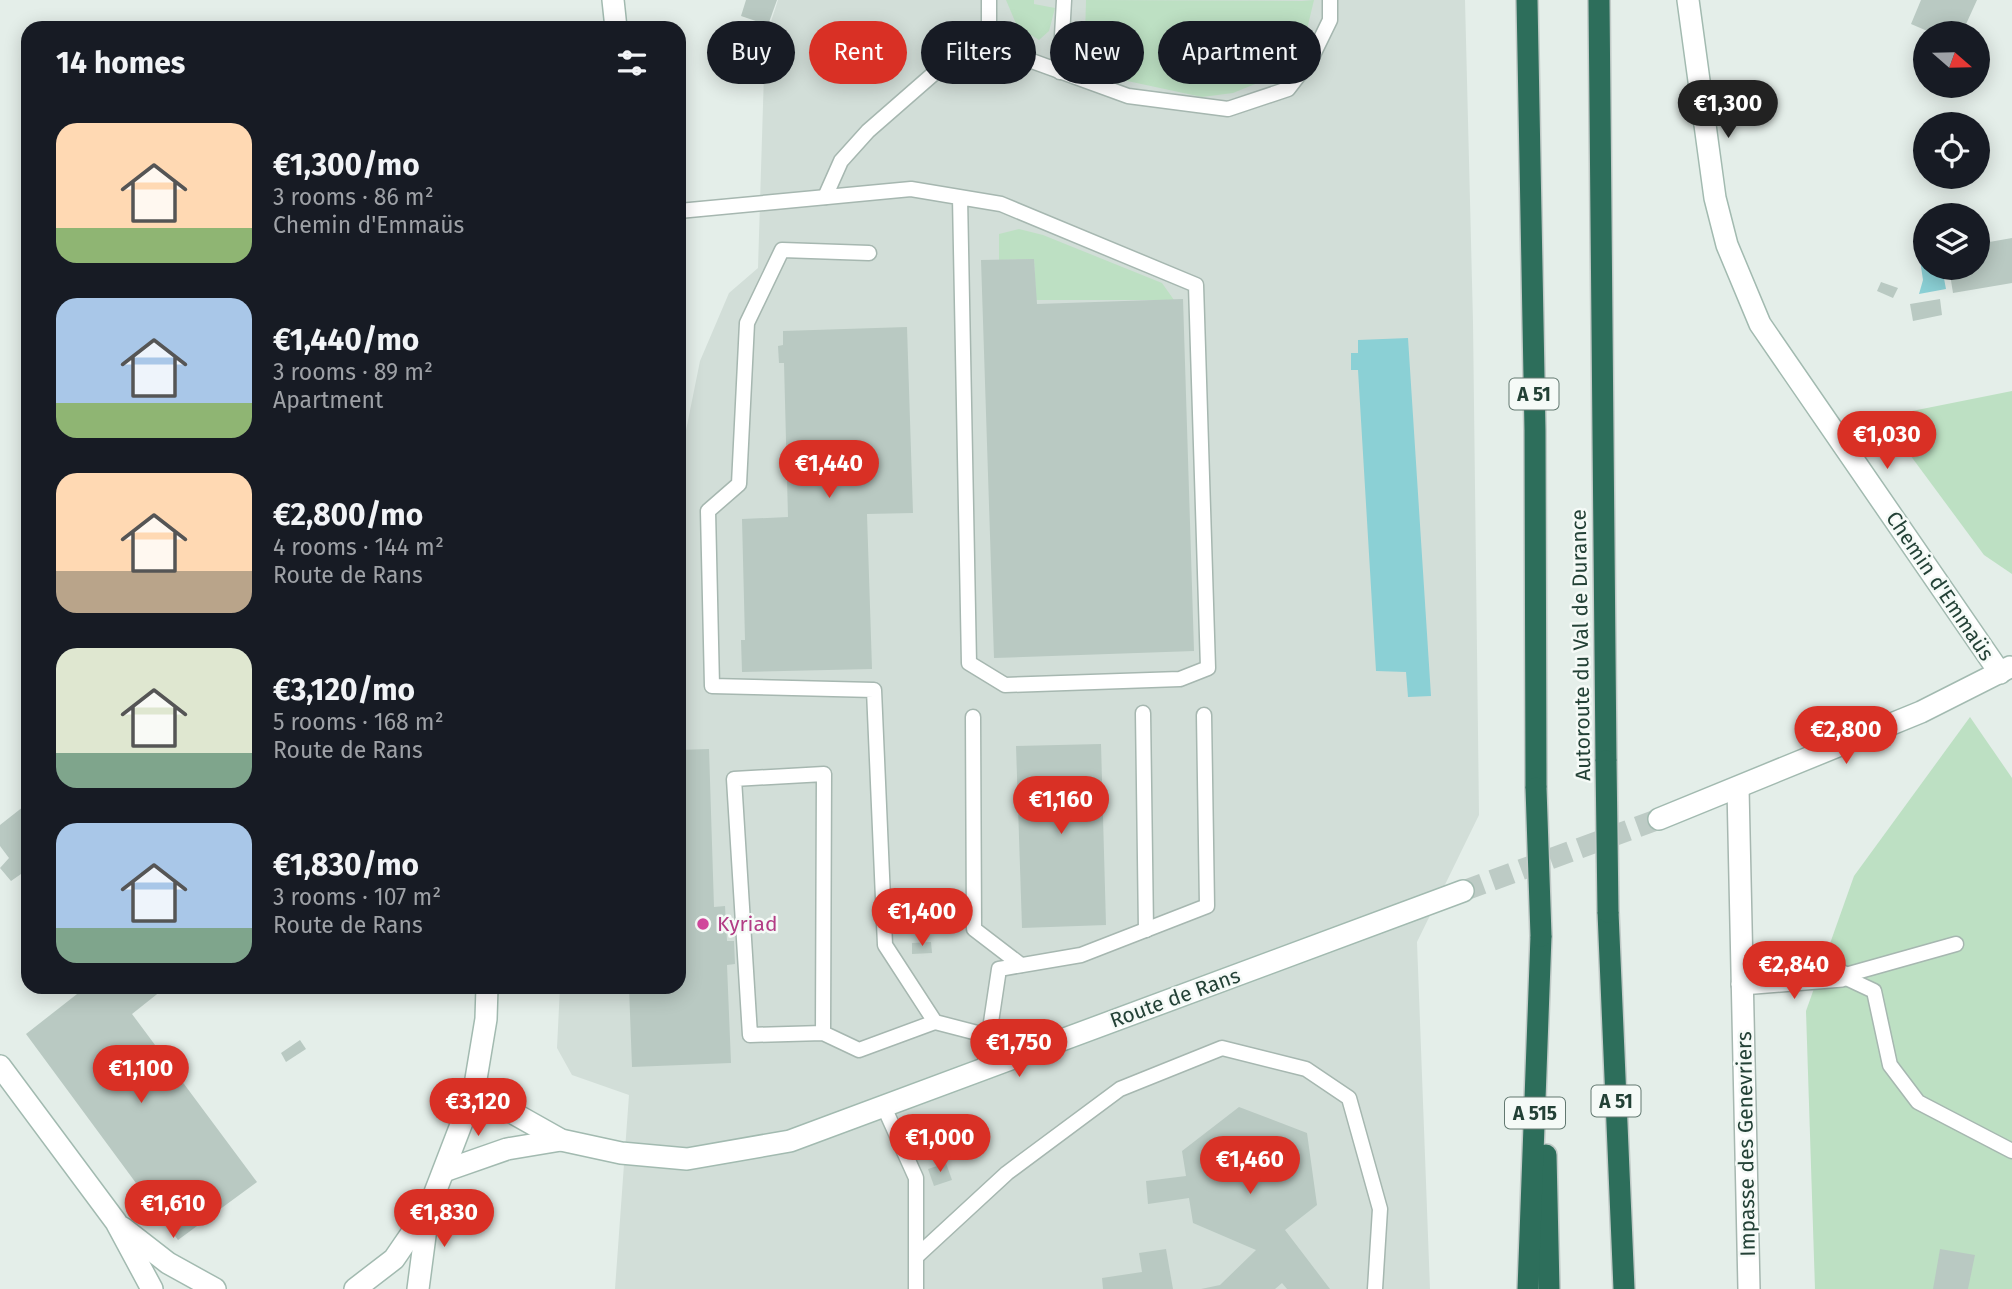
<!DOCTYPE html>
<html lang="en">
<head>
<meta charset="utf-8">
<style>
	:root { --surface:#171b24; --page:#242831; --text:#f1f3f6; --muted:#9ea1a6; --accent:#d93025 }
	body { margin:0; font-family:"Fira Sans",sans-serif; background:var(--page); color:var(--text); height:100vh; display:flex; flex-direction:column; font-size:26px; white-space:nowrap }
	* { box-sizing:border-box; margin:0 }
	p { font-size:23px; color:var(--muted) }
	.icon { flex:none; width:38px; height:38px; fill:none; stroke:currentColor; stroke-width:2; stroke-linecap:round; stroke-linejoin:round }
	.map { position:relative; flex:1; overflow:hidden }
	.panel { position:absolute; left:21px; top:21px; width:665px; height:973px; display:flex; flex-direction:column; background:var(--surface); border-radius:21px; box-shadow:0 4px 18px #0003 }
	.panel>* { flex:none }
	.banner { position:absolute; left:707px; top:21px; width:665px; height:63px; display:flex; gap:14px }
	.needle { width:46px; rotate:110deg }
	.tools { position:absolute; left:1913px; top:21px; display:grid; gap:14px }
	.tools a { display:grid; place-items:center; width:77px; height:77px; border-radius:50%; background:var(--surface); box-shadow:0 4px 18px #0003; font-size:35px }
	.price { position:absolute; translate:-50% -60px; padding:0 16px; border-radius:24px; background:var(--accent); color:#fff; font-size:23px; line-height:46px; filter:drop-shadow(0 2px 4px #0008) }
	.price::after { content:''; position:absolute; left:50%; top:42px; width:21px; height:16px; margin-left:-10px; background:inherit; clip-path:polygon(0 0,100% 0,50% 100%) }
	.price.selected { background:#222; color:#fff }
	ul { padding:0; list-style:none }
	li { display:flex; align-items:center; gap:21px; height:175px; padding:0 35px }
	li span { display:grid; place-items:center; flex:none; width:196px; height:140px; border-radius:21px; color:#555 }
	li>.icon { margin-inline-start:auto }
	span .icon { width:84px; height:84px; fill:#fffc; stroke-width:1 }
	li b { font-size:30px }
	h2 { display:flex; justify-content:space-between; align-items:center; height:84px; padding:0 35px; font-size:30px }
	.tag { padding:0 24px; border-radius:32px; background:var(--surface); box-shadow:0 4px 18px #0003; font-size:24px; line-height:63px }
	.tag.selected { background:var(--accent); color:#fff }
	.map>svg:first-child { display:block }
	.built { fill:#d2ded8 }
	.green { fill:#bde0c3 }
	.water { fill:#8bd0d5 }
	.building { fill:#b9c9c2 }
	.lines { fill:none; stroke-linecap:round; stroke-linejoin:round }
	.secondary-tunnel { stroke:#bdcbc5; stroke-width:21; stroke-dasharray:21 10; stroke-linecap:butt }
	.lane-casing { stroke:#a6b7b0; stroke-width:17 }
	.street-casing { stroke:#a6b7b0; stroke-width:24 }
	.secondary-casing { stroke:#a2bab0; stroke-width:24 }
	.highway-casing { stroke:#c1cac7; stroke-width:24 }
	.lane { stroke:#fff; stroke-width:14 }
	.street { stroke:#fff; stroke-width:21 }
	.secondary { stroke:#fff; stroke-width:21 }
	.highway { stroke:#2d6e5b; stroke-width:21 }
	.highway-bridge-casing { stroke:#c1cac7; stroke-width:24; stroke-linecap:butt }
	.highway-bridge { stroke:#2d6e5b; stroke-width:21 }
	.hotel-dot { fill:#d1479c; stroke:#f5faf7; stroke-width:2.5 }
	.labels { text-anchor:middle; stroke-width:5; stroke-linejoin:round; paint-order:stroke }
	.shield { fill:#f5faf7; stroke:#627870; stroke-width:2 }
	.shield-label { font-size:19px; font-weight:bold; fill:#234136 }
	.street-label { font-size:21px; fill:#234136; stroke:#f5faf7 }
	.hotel-label { font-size:21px; fill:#b23c85; stroke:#f5faf7; text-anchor:start }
</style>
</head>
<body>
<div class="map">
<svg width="2012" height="1289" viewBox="0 0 2012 1289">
	<rect width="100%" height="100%" fill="#e4eee9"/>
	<polygon class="built" points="778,0 1465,0 1473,322 1479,815 1417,942 1430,1289 615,1289 629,1095 572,1075 557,1048 560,987 679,987 679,465 700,361 729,293 758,268 765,40"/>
	<g class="green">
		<polygon points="1006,0 1034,0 1034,4 1055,8 1049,31 1039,40 1017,26"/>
		<polygon points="1086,0 1302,1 1314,0 1303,46 1270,78 1233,93 1202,97 1118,79 1098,66 1085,36"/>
		<polygon points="1019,229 1043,235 1162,283 1174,300 1036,300 1034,259 999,260 999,234"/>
		<polygon points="2012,391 2012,574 1984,555 1882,417"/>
		<polygon points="1970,717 2012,778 2012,1289 1815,1289 1806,1011 1854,876"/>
	</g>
	<g class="water">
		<polygon points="1925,252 1925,268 1942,268 1946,289 1919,294 1923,280 1919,253"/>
		<polygon points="1408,338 1431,696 1408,697 1406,672 1376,671 1358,370 1351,370 1351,353 1358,353 1358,340"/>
	</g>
	<g class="building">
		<polygon points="746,0 777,0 768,25 741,16"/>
		<polygon points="1921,0 1977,0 1962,33 1932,33 1911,24"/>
		<polygon points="2012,238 2012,283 1953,293 1949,268 1978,268 1978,244"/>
		<polygon points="1034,259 1037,304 1183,299 1194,651 994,658 981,260"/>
		<polygon points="1881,282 1898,288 1893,298 1877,291"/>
		<polygon points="1940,299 1942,315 1913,321 1910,304"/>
		<polygon points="907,327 913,513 867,514 872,669 742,672 741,640 745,640 742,519 788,517 784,363 779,363 778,346 783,345 783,331"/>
		<polygon points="1101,744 1106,925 1022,928 1016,746"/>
		<polygon points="709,749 714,907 725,906 727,941 734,941 735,964 727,965 731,1063 632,1067 629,987 679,987 679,750"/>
		<polygon points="28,803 28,883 21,874 11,881 0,868 9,858 0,846 0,825"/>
		<polygon points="931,942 932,953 912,954 912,943"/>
		<polygon points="86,987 166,987 132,1014 257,1182 178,1240 26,1034"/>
		<polygon points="300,1040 306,1049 286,1062 281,1053"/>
		<polygon points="1239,1107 1307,1133 1317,1205 1285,1230 1330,1289 1287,1289 1282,1283 1275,1289 1201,1289 1220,1285 1256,1250 1193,1223 1189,1198 1148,1204 1146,1181 1186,1176 1182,1151"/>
		<polygon points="946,1163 952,1180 934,1186 928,1169"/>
		<polygon points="1166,1249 1173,1289 1103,1289 1102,1278 1142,1272 1139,1253"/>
		<polygon points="1940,1249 1975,1255 1968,1289 1933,1289"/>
	</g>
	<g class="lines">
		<polyline class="secondary-tunnel" points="1463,891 1659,819"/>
		<g class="lane-casing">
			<g id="lane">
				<polyline points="989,55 989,0"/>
				<polyline points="1060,72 1064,0"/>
				<polyline points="825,197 841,161 868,131 947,62 1007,52 1128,96 1228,109 1288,89 1311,59 1330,20 1330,0"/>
				<polyline points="679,211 911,189 1001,204 1196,285 1208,668 1180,679 1005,685 969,663 960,197"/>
				<polyline points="869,253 782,250 747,323 739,484 708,511 712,686 874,690 885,945 935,1022 989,1036"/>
				<polyline points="1143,713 1146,930"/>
				<polyline points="973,717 974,929 1021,965"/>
				<polyline points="1842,976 1874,991 1890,1065 1918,1102 2012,1151"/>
				<polyline points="1842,976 1956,944"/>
				<polyline points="823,1033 750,1035 734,779 824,774 823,1033 859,1050 935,1022"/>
				<polyline points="984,1069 999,969 1081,955 1207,906 1204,715"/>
				<polyline points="884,1107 916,1178 916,1289"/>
				<polyline points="917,1256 1007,1173 1120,1089 1222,1048 1306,1069 1349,1098 1380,1209 1375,1289"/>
			</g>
		</g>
		<g class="street-casing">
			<g id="street">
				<polyline points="1738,788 1749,1289"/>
				<polyline points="1742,984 1842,976"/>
			</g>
		</g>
		<g class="secondary-casing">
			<g id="secondary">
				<polyline points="613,0 616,28"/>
				<polyline points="1688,0 1715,198 1727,245 1760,324 2000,673"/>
				<polyline points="1659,819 1921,712 2010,667"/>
				<polyline points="0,1066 116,1222 152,1289"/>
				<polyline points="474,1091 561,1140 621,1153 687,1159 790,1141 1463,891"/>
				<polyline points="444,1171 507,1149 561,1140"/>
				<polyline points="123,1228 168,1263 215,1289"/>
				<polyline points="355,1289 394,1259 429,1208 474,1091 486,1019 487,987"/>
				<polyline points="418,1289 428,1213"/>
			</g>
		</g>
		<g class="highway-casing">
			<g id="highway">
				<polyline points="1527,0 1535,430 1536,788"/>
				<polyline points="1599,0 1606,761"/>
				<polyline points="1608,912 1624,1289"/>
				<polyline points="1546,1155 1549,1289"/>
				<polyline points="1528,1289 1541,936"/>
			</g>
		</g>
		<use href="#lane" class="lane"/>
		<use href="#street" class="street"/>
		<use href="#secondary" class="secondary"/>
		<use href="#highway" class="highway"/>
		<g class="highway-bridge-casing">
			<g id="highway-bridge">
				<polyline points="1606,761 1608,912"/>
				<polyline points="1536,788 1541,936"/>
			</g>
		</g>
		<use href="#highway-bridge" class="highway-bridge"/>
	</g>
	<circle class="hotel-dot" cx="703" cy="924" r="7"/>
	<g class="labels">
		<g class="shield">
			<rect x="1509.5" y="378.5" width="49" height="31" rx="5"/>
			<rect x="1591.5" y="1085.5" width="49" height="31" rx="5"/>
			<rect x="1505" y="1097.5" width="60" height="31" rx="5"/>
		</g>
		<g class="shield-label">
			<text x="1534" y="401">A 51</text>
			<text x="1616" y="1108">A 51</text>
			<text x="1535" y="1120">A 515</text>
		</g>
		<g class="street-label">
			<text transform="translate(1940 586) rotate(56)" y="7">Chemin d'Emmaüs</text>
			<text transform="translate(1581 645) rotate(-91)" y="7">Autoroute du Val de Durance</text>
			<text transform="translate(1175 998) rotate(-20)" y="7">Route de Rans</text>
			<text transform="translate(1746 1144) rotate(-91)" y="7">Impasse des Genevriers</text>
		</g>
		<g class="hotel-label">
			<text x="717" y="931">Kyriad</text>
		</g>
	</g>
</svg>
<div class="tools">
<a><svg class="needle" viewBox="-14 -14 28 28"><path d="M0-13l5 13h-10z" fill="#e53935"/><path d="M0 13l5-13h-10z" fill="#9ea1a6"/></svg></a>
<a><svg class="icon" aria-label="locate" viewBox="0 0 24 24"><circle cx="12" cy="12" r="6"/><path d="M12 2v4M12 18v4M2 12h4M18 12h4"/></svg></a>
<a><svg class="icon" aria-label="layers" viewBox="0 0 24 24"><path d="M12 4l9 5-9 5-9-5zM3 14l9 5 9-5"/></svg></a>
</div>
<b class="price selected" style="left:1728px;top:140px">€1,300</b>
<b class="price" style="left:1887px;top:471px">€1,030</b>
<b class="price" style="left:829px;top:500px">€1,440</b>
<b class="price" style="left:1846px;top:766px">€2,800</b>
<b class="price" style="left:1061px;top:836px">€1,160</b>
<b class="price" style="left:922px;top:948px">€1,400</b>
<b class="price" style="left:1794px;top:1001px">€2,840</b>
<b class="price" style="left:1019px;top:1079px">€1,750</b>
<b class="price" style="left:141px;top:1105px">€1,100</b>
<b class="price" style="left:478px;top:1138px">€3,120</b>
<b class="price" style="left:940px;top:1174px">€1,000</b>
<b class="price" style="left:1250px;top:1196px">€1,460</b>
<b class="price" style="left:173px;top:1240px">€1,610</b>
<b class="price" style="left:444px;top:1249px">€1,830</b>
<div class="banner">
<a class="tag">Buy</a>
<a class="tag selected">Rent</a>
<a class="tag">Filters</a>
<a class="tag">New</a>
<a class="tag">Apartment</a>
</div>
<section class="panel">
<h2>14 homes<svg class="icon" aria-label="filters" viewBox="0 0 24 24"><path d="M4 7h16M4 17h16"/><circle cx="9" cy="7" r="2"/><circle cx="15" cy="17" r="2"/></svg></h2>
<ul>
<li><span style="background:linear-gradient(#ffd9b3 75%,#8fb573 0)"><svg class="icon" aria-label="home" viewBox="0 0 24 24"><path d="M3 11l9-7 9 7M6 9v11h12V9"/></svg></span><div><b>€1,300/mo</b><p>3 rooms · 86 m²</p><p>Chemin d'Emmaüs</p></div></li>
<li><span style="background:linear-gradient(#a9c7e8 75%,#8fb573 0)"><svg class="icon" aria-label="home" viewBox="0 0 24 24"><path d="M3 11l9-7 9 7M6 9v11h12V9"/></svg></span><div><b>€1,440/mo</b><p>3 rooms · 89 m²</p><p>Apartment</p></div></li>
<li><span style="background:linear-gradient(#ffd9b3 70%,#b9a48a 0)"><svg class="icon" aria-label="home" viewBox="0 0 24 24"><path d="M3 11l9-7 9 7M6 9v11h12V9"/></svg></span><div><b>€2,800/mo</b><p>4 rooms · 144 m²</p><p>Route de Rans</p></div></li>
<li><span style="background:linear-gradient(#dfe7d0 75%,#7fa58c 0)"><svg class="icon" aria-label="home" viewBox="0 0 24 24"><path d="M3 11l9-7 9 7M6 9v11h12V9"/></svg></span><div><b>€3,120/mo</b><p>5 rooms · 168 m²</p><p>Route de Rans</p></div></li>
<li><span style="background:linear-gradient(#a9c7e8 75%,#7fa58c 0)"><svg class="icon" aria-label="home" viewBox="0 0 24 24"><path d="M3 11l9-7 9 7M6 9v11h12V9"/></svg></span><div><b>€1,830/mo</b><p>3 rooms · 107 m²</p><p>Route de Rans</p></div></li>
</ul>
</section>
</div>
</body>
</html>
